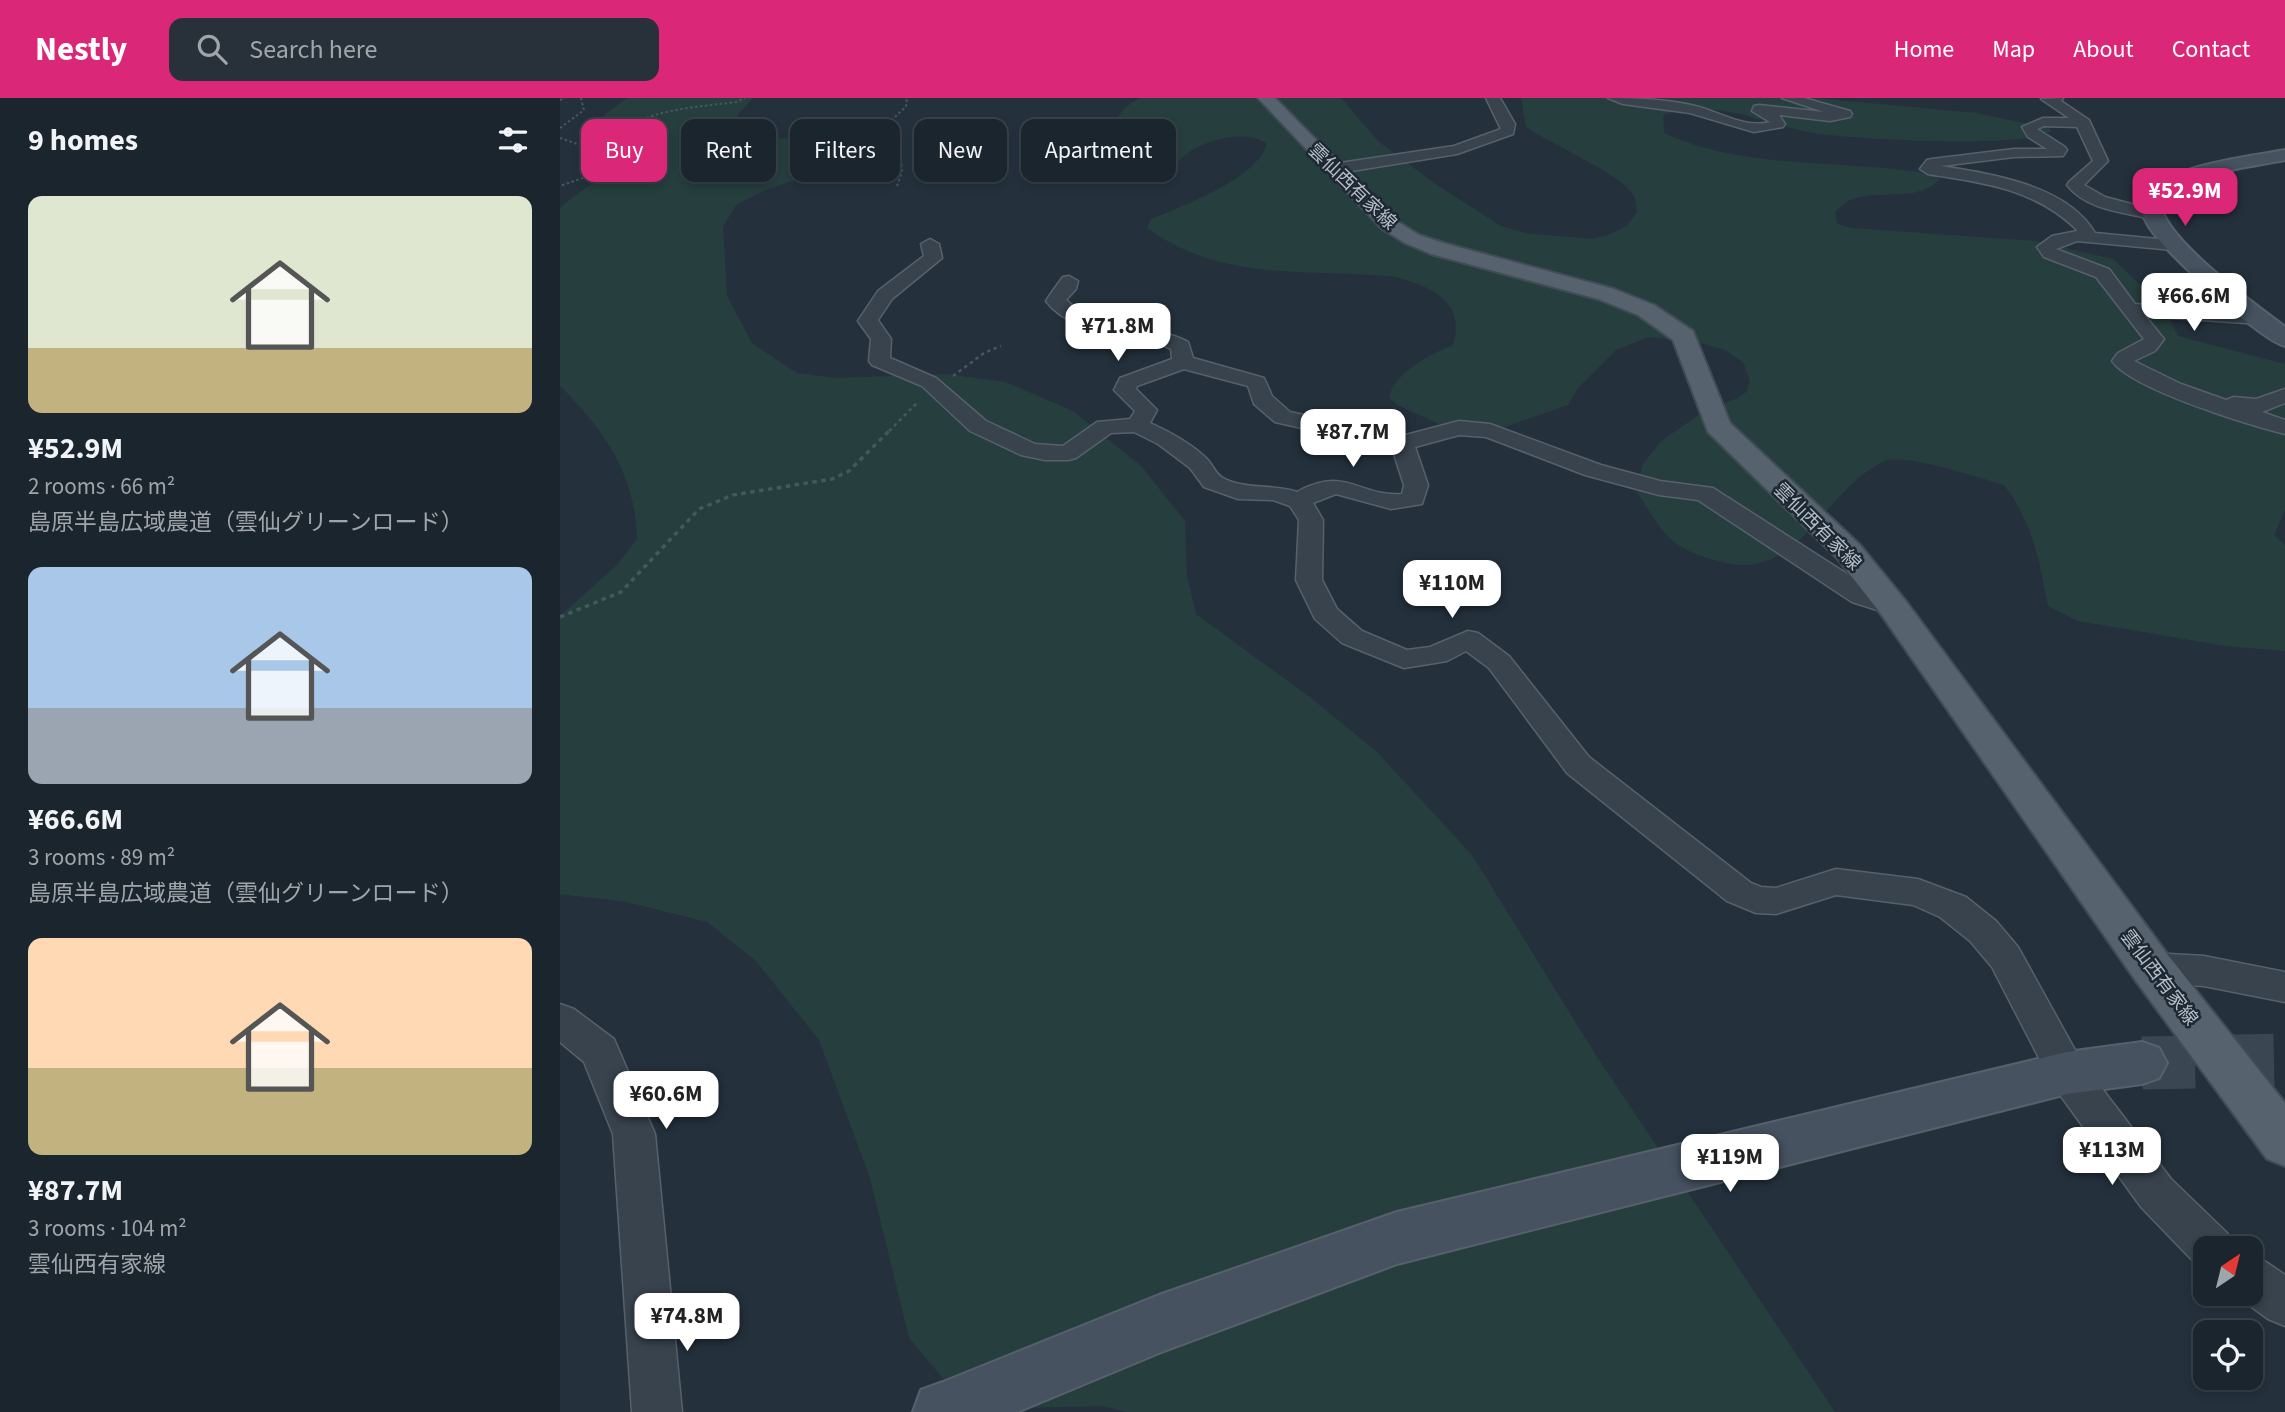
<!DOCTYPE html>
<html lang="en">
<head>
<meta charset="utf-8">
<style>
	:root { --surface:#1b252e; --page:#28313a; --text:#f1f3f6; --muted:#a0a5aa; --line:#39424a; --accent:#db2777 }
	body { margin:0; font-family:"Source Sans 3","Noto Sans JP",sans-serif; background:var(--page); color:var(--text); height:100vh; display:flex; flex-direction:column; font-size:26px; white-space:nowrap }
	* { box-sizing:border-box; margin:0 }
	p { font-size:23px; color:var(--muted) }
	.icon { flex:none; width:38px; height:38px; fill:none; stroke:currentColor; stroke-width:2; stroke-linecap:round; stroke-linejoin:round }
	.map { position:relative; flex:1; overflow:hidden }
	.details { display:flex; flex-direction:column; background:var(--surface); width:560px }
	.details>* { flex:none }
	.banner { position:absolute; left:21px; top:21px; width:665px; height:63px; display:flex; gap:14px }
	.needle { width:46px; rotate:35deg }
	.fabs { position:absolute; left:1633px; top:1138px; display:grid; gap:14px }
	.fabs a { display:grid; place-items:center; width:70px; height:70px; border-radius:14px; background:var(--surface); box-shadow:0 4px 10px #0003,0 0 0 2px var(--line); font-size:35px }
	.price { position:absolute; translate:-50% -60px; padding:0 16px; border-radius:14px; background:#fff; color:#222; font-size:23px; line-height:46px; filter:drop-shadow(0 2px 4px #0008) }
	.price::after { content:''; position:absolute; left:50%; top:42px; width:21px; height:16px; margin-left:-10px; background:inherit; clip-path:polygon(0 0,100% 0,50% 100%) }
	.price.selected { background:var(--accent); color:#fff }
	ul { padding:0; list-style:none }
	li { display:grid; align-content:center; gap:14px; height:371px; padding:0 28px }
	li span { display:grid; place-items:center; height:217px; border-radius:14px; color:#555 }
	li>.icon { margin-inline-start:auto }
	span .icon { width:126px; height:126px; fill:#fffc; stroke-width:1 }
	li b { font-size:30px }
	h2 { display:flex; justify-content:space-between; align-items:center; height:84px; padding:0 28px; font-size:30px }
	.pill { padding:0 24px; border-radius:14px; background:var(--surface); box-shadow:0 4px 10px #0003,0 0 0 2px var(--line); font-size:24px; line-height:63px }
	.pill.selected { background:var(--accent); color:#fff }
	header { display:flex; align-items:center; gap:42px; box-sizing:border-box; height:98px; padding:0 35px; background:var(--accent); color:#fff }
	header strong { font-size:33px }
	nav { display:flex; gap:38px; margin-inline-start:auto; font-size:24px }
	.search { width:490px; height:63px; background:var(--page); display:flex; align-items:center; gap:18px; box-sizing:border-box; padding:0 24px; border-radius:14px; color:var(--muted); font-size:26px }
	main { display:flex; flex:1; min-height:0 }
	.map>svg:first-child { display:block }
	.green { fill:#263e3e }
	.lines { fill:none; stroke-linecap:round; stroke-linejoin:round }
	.secondary-tunnel { stroke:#3a4652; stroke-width:53; stroke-dasharray:53 26; stroke-linecap:butt }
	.street-casing { stroke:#56616b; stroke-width:3 }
	.secondary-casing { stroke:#56616b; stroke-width:4 }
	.primary-casing { stroke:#414c56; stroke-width:4 }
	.path-far2 { stroke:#445a5a; stroke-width:2; stroke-dasharray:2.5 2.5; stroke-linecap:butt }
	.path-far1 { stroke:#445a5a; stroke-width:2.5; stroke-dasharray:3.5 3.5; stroke-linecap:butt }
	.path { stroke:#445a5a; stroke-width:3.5; stroke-dasharray:4.5 4.5; stroke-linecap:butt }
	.street { fill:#38434d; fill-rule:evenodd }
	.secondary { fill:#465260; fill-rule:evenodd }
	.primary { fill:#56626d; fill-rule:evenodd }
	.labels { text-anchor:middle; stroke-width:5; stroke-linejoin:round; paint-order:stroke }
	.street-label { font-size:19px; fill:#b4bec8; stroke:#1d2832 }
</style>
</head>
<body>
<header>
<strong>Nestly</strong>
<div class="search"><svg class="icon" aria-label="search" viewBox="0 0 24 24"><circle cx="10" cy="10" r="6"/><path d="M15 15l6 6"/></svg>Search here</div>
<nav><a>Home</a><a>Map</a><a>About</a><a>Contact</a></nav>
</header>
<main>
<section class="details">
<h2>9 homes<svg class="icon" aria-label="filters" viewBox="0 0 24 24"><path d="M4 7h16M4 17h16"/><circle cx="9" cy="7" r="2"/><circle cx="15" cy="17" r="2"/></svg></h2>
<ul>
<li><span style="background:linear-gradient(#dfe7d0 70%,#c2b280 0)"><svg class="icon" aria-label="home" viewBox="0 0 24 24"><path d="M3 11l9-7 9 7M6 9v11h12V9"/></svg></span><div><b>¥52.9M</b><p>2 rooms · 66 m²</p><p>島原半島広域農道（雲仙グリーンロード）</p></div></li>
<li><span style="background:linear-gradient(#a9c7e8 65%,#9aa5b1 0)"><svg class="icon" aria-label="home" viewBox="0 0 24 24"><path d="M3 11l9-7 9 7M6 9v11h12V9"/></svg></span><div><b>¥66.6M</b><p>3 rooms · 89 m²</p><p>島原半島広域農道（雲仙グリーンロード）</p></div></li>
<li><span style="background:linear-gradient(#ffd9b3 60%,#c2b280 0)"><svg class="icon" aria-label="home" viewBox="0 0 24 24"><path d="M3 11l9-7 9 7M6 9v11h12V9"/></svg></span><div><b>¥87.7M</b><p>3 rooms · 104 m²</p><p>雲仙西有家線</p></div></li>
</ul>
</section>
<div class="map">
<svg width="1725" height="1314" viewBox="0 0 1725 1314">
	<rect width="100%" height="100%" fill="#24313d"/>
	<g class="green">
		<path d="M 67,0 L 193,0 L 178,16 L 178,31 C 219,52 272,29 318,49 L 311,58 L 205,92 L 176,107 L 163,129 L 167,198 L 192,245 L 237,275 L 275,280 L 386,276 L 446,284 L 513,313 L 581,368 L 625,423 L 627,478 L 636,516 L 751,600 L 816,653 L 912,757 L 1037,959 L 1275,1314 L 566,1314 L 543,1308 L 409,1311 L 349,1240 L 310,1080 L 259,942 L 196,863 L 147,824 L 67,804 L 0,796 L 0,518 L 57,467 L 77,441 C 76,378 44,331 0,288 L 0,110 C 20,92 43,80 66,66 L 65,58 L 27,48 C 30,25 50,13 67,0 Z"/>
		<path d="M 580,0 L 781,0 L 818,43 L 874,85 L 941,128 L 965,135 L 1031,141 L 1048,137 L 1067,128 L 1077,114 C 1076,110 1076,102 1074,98 C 1064,77 988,45 966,29 L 961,0 L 1255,0 L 1416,15 L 1489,30 L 1491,33 C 1470,51 1287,41 1253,35 C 1199,25 1159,0 1103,17 L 1104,35 C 1189,74 1287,60 1376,77 L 1380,81 C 1358,105 1321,91 1293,101 C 1286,103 1281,109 1275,114 L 1277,126 L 1291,130 L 1475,143 L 1553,161 L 1603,208 L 1618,238 L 1725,266 L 1725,412 L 1714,437 L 1725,447 L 1725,553 L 1665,548 L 1518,523 L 1488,508 C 1480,465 1472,422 1444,387 C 1421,380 1345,355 1325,363 C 1264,390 1241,484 1162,464 C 1108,451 1104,436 1076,392 L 1083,366 L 1101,343 L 1146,312 L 1178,300 L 1186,294 L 1190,283 L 1183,264 L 1165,252 L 1144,246 L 1089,239 L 1056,252 L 1018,290 L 1008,307 L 939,331 L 879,326 L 837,307 L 829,299 C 836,273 869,257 893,247 C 906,203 871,189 836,179 C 748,170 663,185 587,130 L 590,122 C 623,107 696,82 707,46 C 686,30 643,42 624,58 C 618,63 617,69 608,72 C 594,76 578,76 564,71 C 552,41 546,17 580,0 Z"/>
	</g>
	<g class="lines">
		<polyline class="secondary-tunnel" points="1582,965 1725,962"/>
		<g class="street-casing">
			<g id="street">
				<polygon points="926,0 940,0 955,26 953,36 897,56 773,76 765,71 773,66 894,48 941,31"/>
				<path d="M 1048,0 C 1076,0 1103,1 1131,7 C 1157,12 1183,31 1210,24 L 1192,13 L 1194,8 L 1199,7 L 1264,14 L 1222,0 L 1244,0 L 1290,13 L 1292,16 L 1290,19 L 1270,23 L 1219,17 L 1225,26 L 1223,29 L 1194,34 L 1130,15 L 1063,6 Z"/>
				<path d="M 1503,0 L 1501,3 L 1529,22 L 1548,63 L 1524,87 L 1545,99 L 1594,112 L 1596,115 L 1594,118 L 1588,120 C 1560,114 1526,111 1507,87 L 1509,84 L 1533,63 L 1517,29 L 1484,28 L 1477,31 L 1505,49 L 1507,52 L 1503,58 L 1454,59 L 1381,68 C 1431,76 1507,87 1535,135 L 1619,143 L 1622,147 L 1619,151 L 1613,152 L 1517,143 L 1496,151 L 1549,171 L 1575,206 L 1706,216 L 1709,220 L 1699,226 L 1585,218 L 1604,241 L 1595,253 L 1574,263 L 1621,286 L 1666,302 L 1674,299 L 1696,301 L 1725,291 L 1725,305 L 1702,314 L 1725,322 L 1725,336 C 1689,327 1571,291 1552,263 L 1558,255 L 1584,241 L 1536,179 L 1484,159 L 1477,149 L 1492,138 L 1517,133 L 1516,131 C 1473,90 1423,85 1368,76 L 1360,71 L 1367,62 L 1372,61 L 1454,51 L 1487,51 L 1468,39 L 1462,29 L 1483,20 L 1509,20 L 1481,1 Z"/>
				<path d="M 370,141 L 379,146 L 382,160 L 332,201 L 318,222 L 331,241 L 330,260 L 376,280 L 426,323 L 475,346 L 503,348 L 537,324 L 570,321 L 575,313 L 554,292 L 560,280 L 612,261 L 611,251 C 597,243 585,244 569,241 C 541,236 503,226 486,203 C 491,195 497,187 503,179 L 509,178 L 518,183 L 516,191 L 506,202 C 512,207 518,213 525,216 C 557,232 596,227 628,244 L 633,260 L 704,280 L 712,298 L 730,314 L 842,338 L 899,323 L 930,326 L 1041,367 L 1100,383 L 1153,390 L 1312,492 L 1343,503 L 1347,509 L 1343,515 L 1333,517 L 1292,504 L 1138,402 L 1099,397 L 1025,377 L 926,339 L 899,337 L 855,349 L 868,387 L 862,406 L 831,411 L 776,396 L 753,405 L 763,422 L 762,482 L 777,511 L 802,533 L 847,552 L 870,549 L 908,533 L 918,535 L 949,558 L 1029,659 L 1191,785 L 1201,789 L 1216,790 L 1276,771 L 1358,781 L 1406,799 L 1436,823 L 1458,849 L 1521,963 L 1611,1081 L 1667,1135 L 1674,1150 L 1645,1150 L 1645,1169 L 1635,1165 L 1581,1109 L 1493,987 L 1432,869 L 1410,843 L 1380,819 L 1353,807 L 1276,797 L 1216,816 L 1196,815 L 1167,803 L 1007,675 L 929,570 L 906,553 L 887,563 L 844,570 L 782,545 L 755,521 L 736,482 L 739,422 L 730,408 L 713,402 L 678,401 L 644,389 L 630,370 L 598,346 L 574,334 L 551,335 L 516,360 L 508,362 L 485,362 L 461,357 L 410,333 L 362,288 L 312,267 L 309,263 L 311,241 L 298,223 L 318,193 L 364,158 L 361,146 ZM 624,271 L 688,288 L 694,306 L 715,324 L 832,350 L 844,387 L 842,396 C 798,399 786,367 737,394 C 713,386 685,392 663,380 C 655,376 652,365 645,359 C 630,345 610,334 590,325 L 597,312 L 576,291 L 577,288 Z"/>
				<polygon points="1592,855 1644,858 1725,874 1725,904 1644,888 1592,885 1579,881 1573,870 1579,859"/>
				<polygon points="0,906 14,911 54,941 95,1036 122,1314 72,1314 53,1036 24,964 0,944"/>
				<polygon points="1690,1158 1706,1164 1725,1177 1725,1228 1708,1221 1674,1196 1690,1195"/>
			</g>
		</g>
		<g class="secondary-casing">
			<g id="secondary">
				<path d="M 1725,52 L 1725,62 C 1689,69 1625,75 1600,104 C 1603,141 1694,205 1725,229 L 1725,248 C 1700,242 1613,160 1595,137 C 1586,126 1581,116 1580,103 C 1606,66 1683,60 1725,52 Z"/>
				<polygon points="1582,944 1599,950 1607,965 1599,980 1582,986 1507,996 837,1166 599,1255 457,1314 353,1314 361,1292 383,1284 599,1197 837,1114 1507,954"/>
			</g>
		</g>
		<g class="primary-casing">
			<polygon id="primary" points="698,0 715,0 835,122 859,137 887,146 1054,191 1094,207 1133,233 1170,325 1300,447 1345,502 1608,857 1725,1005 1725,1068 1707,1061 1576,883 1321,516 1278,461 1148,334 1113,242 1078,217 1038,201 871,156 845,145 821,130"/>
		</g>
		<g class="path-far2">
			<polyline points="0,2 5,0"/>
			<polyline points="0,30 24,12 21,0"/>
			<polyline points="0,40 37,53 57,68 0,88"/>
			<path d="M 37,53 C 75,11 123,11 176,4 L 185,0"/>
			<path d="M 337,88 C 338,84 342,76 342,72 C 341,40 308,40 346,9 L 347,0"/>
		</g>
		<g class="path-far1">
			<polyline points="393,278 424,255 441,248"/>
			<polyline points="329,333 358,304"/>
		</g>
		<polyline class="path" points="0,519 61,494 139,411 173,397 272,381 289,373 331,331"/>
		<use href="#street" class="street"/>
		<use href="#secondary" class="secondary"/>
		<use href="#primary" class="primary"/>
	</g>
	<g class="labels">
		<g class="street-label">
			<text transform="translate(793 88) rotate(44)" y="7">雲仙西有家線</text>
			<text transform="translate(1258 428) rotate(45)" y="7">雲仙西有家線</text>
			<text transform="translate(1600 879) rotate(53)" y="7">雲仙西有家線</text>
		</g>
	</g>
</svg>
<div class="fabs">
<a><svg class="needle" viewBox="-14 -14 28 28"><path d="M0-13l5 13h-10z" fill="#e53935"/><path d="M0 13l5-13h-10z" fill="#a0a5aa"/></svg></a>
<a><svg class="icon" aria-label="locate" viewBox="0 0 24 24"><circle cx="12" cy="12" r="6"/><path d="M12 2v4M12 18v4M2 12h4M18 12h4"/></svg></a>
</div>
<b class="price selected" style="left:1625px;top:130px">¥52.9M</b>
<b class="price" style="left:1634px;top:235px">¥66.6M</b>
<b class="price" style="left:558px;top:265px">¥71.8M</b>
<b class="price" style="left:793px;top:371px">¥87.7M</b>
<b class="price" style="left:892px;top:522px">¥110M</b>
<b class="price" style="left:106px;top:1033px">¥60.6M</b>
<b class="price" style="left:1552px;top:1089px">¥113M</b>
<b class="price" style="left:1170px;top:1096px">¥119M</b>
<b class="price" style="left:127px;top:1255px">¥74.8M</b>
<div class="banner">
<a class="pill selected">Buy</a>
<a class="pill">Rent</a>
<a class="pill">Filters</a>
<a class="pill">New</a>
<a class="pill">Apartment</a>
</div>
</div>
</main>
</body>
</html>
